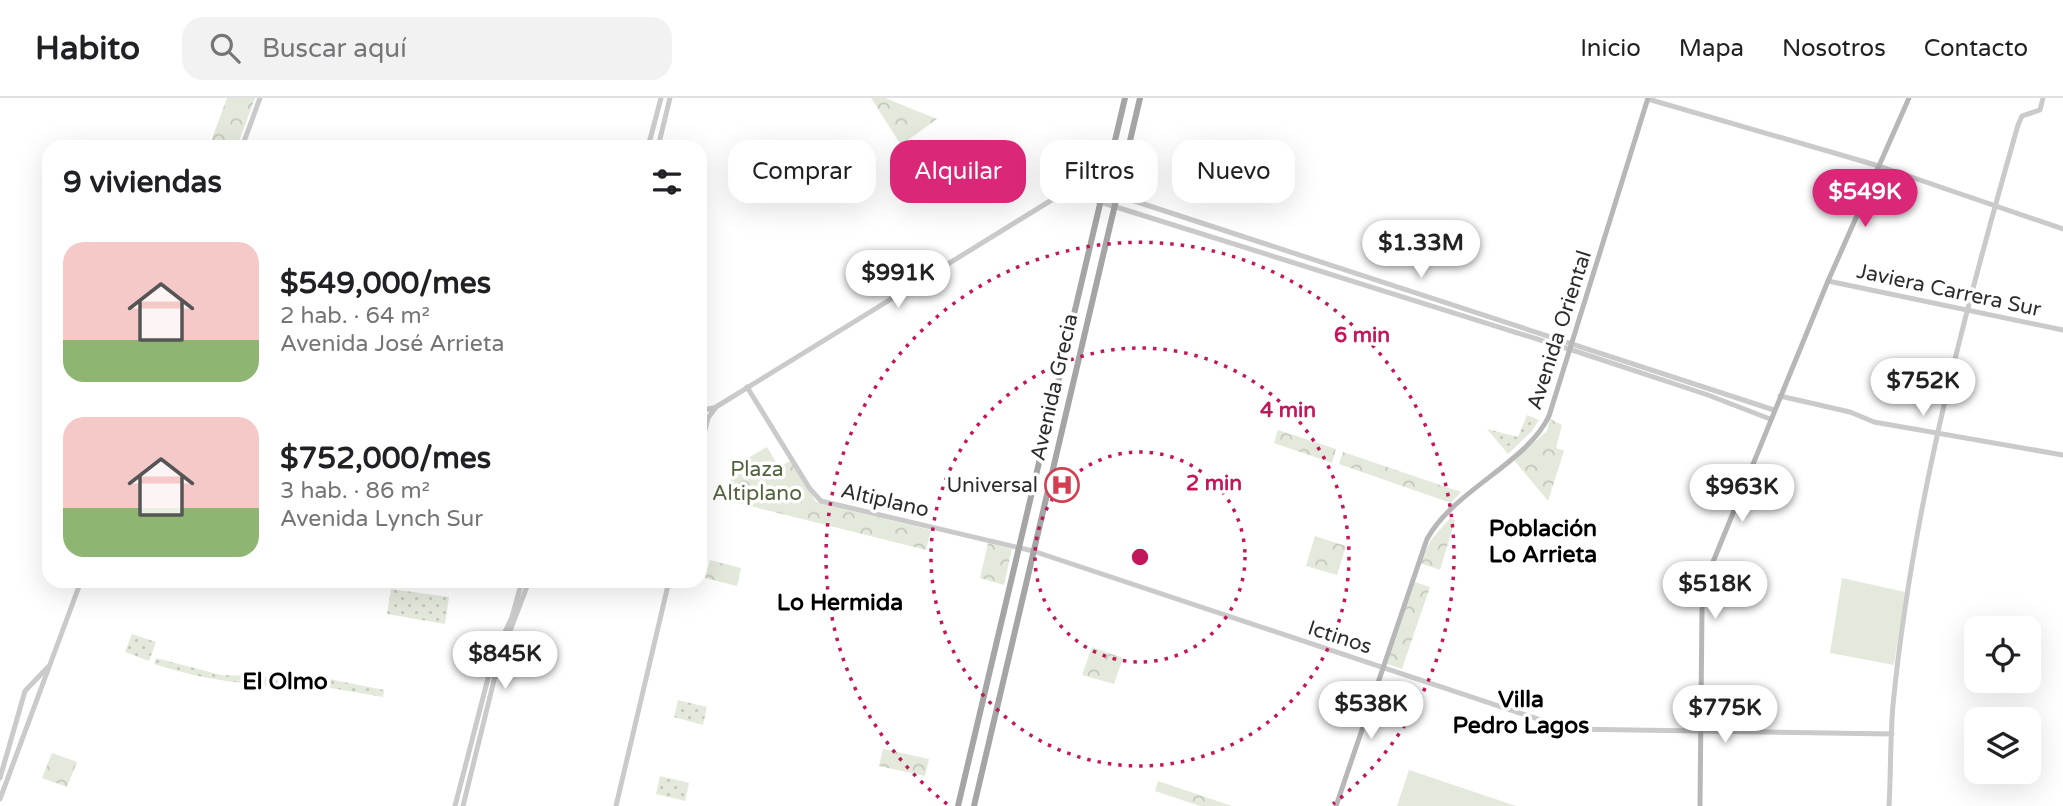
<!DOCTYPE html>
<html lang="es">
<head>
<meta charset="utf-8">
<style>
	:root { --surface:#fff; --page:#f2f2f2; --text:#202124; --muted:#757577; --line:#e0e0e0; --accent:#db2777 }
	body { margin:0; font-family:"Varela Round",sans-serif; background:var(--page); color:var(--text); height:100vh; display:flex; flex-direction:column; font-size:26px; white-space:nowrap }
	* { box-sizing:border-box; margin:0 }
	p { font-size:23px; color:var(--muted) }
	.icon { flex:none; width:38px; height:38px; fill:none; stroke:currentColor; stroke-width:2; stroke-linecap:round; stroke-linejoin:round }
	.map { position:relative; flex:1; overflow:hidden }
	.panel { position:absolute; left:42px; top:42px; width:665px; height:448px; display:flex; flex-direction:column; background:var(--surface); border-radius:21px; box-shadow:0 7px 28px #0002 }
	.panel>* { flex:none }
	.hud { position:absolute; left:728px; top:42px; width:665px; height:63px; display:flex; gap:14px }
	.controls { position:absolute; left:1964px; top:518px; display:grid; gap:14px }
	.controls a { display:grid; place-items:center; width:77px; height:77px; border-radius:14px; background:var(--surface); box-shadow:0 7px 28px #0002; font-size:35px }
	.price { position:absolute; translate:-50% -60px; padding:0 16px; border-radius:24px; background:#fff; color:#222; font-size:23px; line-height:46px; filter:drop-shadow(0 2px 4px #0008) }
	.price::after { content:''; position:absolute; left:50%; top:42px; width:21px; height:16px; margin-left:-10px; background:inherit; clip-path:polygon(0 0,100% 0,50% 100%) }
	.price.active { background:var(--accent); color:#fff }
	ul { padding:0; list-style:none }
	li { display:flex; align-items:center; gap:21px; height:175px; padding:0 21px }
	li span { display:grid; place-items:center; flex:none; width:196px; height:140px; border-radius:21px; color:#555 }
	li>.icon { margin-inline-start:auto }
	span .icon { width:84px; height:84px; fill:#fffc; stroke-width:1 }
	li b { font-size:30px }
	h2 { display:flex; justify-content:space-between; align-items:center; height:84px; padding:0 21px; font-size:30px }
	.pill { padding:0 24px; border-radius:21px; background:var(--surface); box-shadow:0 7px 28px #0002; font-size:24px; line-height:63px }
	.pill.active { background:var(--accent); color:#fff }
	header { display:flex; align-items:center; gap:42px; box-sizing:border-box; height:98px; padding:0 35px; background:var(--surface); border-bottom:2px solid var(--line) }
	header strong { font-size:33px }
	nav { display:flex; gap:38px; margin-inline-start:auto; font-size:24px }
	.search { width:490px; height:63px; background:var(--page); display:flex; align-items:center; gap:18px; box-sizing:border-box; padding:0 24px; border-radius:21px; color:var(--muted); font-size:26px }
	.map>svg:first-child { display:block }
	.grass { fill:url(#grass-dots) }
	.park { fill:url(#park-crowns) }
	.garden { fill:#e3e9db }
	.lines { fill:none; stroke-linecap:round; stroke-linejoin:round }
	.tertiary { stroke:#cacaca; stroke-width:5 }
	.secondary { stroke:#b7b7b7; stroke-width:5 }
	.primary { stroke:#a5a5a5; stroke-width:6 }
	.ring { fill:none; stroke:#c2185b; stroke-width:3.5; stroke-dasharray:3.5 7 }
	.labels { text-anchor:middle; stroke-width:7; stroke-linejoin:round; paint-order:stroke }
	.street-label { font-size:21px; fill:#2d2d2d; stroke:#fff }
	.park-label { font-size:21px; fill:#52643e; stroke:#fff }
	.poi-label { font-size:21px; fill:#2d2d2d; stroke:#fff; text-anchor:end }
	.neighbourhood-label { font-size:23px; font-weight:bold; fill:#000; stroke:#fff }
	.centre { fill:#c2185b; stroke:#fff; stroke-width:3.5 }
	.ring-label { font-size:21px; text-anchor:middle; font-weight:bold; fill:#c2185b; stroke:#fff; stroke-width:7; stroke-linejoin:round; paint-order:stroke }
</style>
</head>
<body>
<header>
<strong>Habito</strong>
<div class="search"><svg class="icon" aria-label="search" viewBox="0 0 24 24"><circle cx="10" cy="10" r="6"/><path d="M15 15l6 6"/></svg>Buscar aquí</div>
<nav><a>Inicio</a><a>Mapa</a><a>Nosotros</a><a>Contacto</a></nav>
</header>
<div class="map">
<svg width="2063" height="708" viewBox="0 0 2063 708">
	<defs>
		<pattern id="grass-dots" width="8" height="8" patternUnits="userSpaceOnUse" patternTransform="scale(1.75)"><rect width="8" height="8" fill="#e3e9db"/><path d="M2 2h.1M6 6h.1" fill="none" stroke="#c3c8bc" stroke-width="1.8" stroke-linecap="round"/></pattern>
		<pattern id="park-crowns" width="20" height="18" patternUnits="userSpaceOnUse" patternTransform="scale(1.75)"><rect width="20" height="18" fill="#e3e9db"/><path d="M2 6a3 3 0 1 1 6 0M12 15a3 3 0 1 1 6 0" fill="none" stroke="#c3c8bc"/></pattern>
	</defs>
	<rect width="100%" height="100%" fill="#fff"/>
	<g class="grass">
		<polygon points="1527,317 1539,322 1531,334 1508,356 1487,331 1518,339"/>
		<polygon points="391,491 449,499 445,526 387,516"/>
		<polygon points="132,536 156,544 149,563 125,554"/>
		<path d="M 156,560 L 221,577 L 278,579 L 277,588 C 235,586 194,579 154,566 Z"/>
		<polygon points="314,578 384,592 383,599 313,587 282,587 283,579"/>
		<polygon points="678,602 707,609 703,627 674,619"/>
		<polygon points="660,678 689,685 685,703 656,696"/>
	</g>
	<g class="park">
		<polygon points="227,0 255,0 237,49 209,49"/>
		<polygon points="871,0 885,0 937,21 901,47"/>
		<polygon points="1550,321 1562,327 1556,350 1564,353 1548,403 1514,362 1547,333"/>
		<polygon points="1278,332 1336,351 1332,365 1274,345"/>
		<polygon points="767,349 779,369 790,363 816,404 931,432 926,452 726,402 734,368"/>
		<polygon points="1343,354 1461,394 1451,405 1339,366"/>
		<polygon points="1450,420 1455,422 1440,472 1420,465 1431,442"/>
		<polygon points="1315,438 1346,448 1337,477 1306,468"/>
		<polygon points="988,445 1012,451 1004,487 980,480"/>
		<polygon points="710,462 741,470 737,488 705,480"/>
		<polygon points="1415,484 1430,489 1402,571 1387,566"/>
		<polygon points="1092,549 1123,560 1114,586 1082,577"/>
		<polygon points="883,651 929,661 925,678 879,668"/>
		<polygon points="52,655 77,664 67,689 42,680"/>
		<polygon points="1158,683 1232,708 1200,708 1155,693"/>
	</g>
	<g class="garden">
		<polygon points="787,367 796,382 769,398 760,383"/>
		<polygon points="1842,480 1905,494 1894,567 1830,555"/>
		<polygon points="1409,672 1516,708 1397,708"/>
	</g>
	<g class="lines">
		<g class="tertiary">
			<polyline points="1648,1 1879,68 2063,131"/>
			<polyline points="242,49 260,0"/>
			<polyline points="648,49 661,0"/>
			<polyline points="658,49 670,0"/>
			<polyline points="1091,77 1104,91 1122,99 1774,312"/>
			<polyline points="1065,93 1572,252 1708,297 1770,321"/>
			<polyline points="1828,183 2063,232"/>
			<polyline points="747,289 810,391 821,403 1033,453 1568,631 1892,636"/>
			<polyline points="1780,298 1850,314 1874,324 2063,357"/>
			<polyline points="700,313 713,310"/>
			<polyline points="700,352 708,320 716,309 1110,66"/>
			<polyline points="0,680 25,593 48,569"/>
			<polyline points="0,701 81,483"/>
			<polyline points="455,708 494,557 512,519 522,483"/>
			<polyline points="463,708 499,562 529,483"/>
			<polyline points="616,708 669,483"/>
			<path d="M 1889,708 C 1891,675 1890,641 1893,607 C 1912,411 1964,216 2018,27 L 2022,18 L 2040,12 L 2043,0"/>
		</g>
		<g class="secondary">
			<path d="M 1336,708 L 1427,441 C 1454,392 1527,365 1549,318 L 1648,0"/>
			<polyline points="1700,708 1702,511 1706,481 1828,183 1909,0"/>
		</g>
		<g class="primary">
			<polyline points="958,708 1125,0"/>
			<polyline points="974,708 1140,0"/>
		</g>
	</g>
	<g class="ring">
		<circle cx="1140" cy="459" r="105"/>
		<circle cx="1140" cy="459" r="209"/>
		<path d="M947 706A314 314 0 1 1 1333 706"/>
	</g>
	<defs>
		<g id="hospital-ring" transform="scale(1.75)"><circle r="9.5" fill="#fff" stroke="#d43e51" stroke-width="1.5"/><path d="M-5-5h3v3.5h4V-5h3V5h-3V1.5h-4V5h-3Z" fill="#d43e51"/></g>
	</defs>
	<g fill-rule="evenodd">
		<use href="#hospital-ring" x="1062" y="387"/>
	</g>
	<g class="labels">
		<g class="street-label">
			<text transform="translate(1949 192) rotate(12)" y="7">Javiera Carrera Sur</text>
			<text transform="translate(1559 232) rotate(-72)" y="7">Avenida Oriental</text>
			<text transform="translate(1054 289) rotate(-77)" y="7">Avenida Grecia</text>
			<text transform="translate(885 402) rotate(13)" y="7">Altiplano</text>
			<text transform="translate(1340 539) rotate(18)" y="7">Ictinos</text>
		</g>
		<g class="park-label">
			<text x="757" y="378">Plaza<tspan x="757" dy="24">Altiplano</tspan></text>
		</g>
		<g class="poi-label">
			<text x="1038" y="394">Universal</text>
		</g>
		<g class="neighbourhood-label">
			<text x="1543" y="438">Población<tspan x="1543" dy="26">Lo Arrieta</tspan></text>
			<text x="840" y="512">Lo Hermida</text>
			<text x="285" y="591">El Olmo</text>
			<text x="1521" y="609">Villa<tspan x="1521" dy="26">Pedro Lagos</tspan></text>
		</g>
	</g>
	<circle cx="1140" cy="459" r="10" class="centre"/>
	<g class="ring-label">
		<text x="1362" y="244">6 min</text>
		<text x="1288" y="319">4 min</text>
		<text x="1214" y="392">2 min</text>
	</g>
</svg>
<div class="controls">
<a><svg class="icon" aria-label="locate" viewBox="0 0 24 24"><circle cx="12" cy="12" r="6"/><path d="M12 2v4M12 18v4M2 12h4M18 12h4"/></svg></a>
<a><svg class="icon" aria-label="layers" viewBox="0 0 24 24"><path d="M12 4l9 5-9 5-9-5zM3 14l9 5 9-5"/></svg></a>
</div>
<b class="price active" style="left:1865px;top:131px">$549K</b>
<b class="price" style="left:1421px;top:182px">$1.33M</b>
<b class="price" style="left:898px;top:212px">$991K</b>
<b class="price" style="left:1923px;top:320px">$752K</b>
<b class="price" style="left:1742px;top:426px">$963K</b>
<b class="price" style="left:1715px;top:523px">$518K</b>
<b class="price" style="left:505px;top:593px">$845K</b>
<b class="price" style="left:1371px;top:643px">$538K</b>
<b class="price" style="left:1725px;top:647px">$775K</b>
<div class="hud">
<a class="pill">Comprar</a>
<a class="pill active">Alquilar</a>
<a class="pill">Filtros</a>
<a class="pill">Nuevo</a>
</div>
<section class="panel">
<h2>9 viviendas<svg class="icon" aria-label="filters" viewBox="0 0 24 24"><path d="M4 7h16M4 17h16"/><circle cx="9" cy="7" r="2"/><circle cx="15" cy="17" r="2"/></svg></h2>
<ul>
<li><span style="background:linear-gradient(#f6c9c9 70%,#8fb573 0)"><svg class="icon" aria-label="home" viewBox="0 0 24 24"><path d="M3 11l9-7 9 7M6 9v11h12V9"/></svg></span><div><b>$549,000/mes</b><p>2 hab. · 64 m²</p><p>Avenida José Arrieta</p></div></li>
<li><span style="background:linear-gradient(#f6c9c9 65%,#8fb573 0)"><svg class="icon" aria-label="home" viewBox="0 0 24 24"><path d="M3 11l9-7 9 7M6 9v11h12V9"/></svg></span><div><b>$752,000/mes</b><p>3 hab. · 86 m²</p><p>Avenida Lynch Sur</p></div></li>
</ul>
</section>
</div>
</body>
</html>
